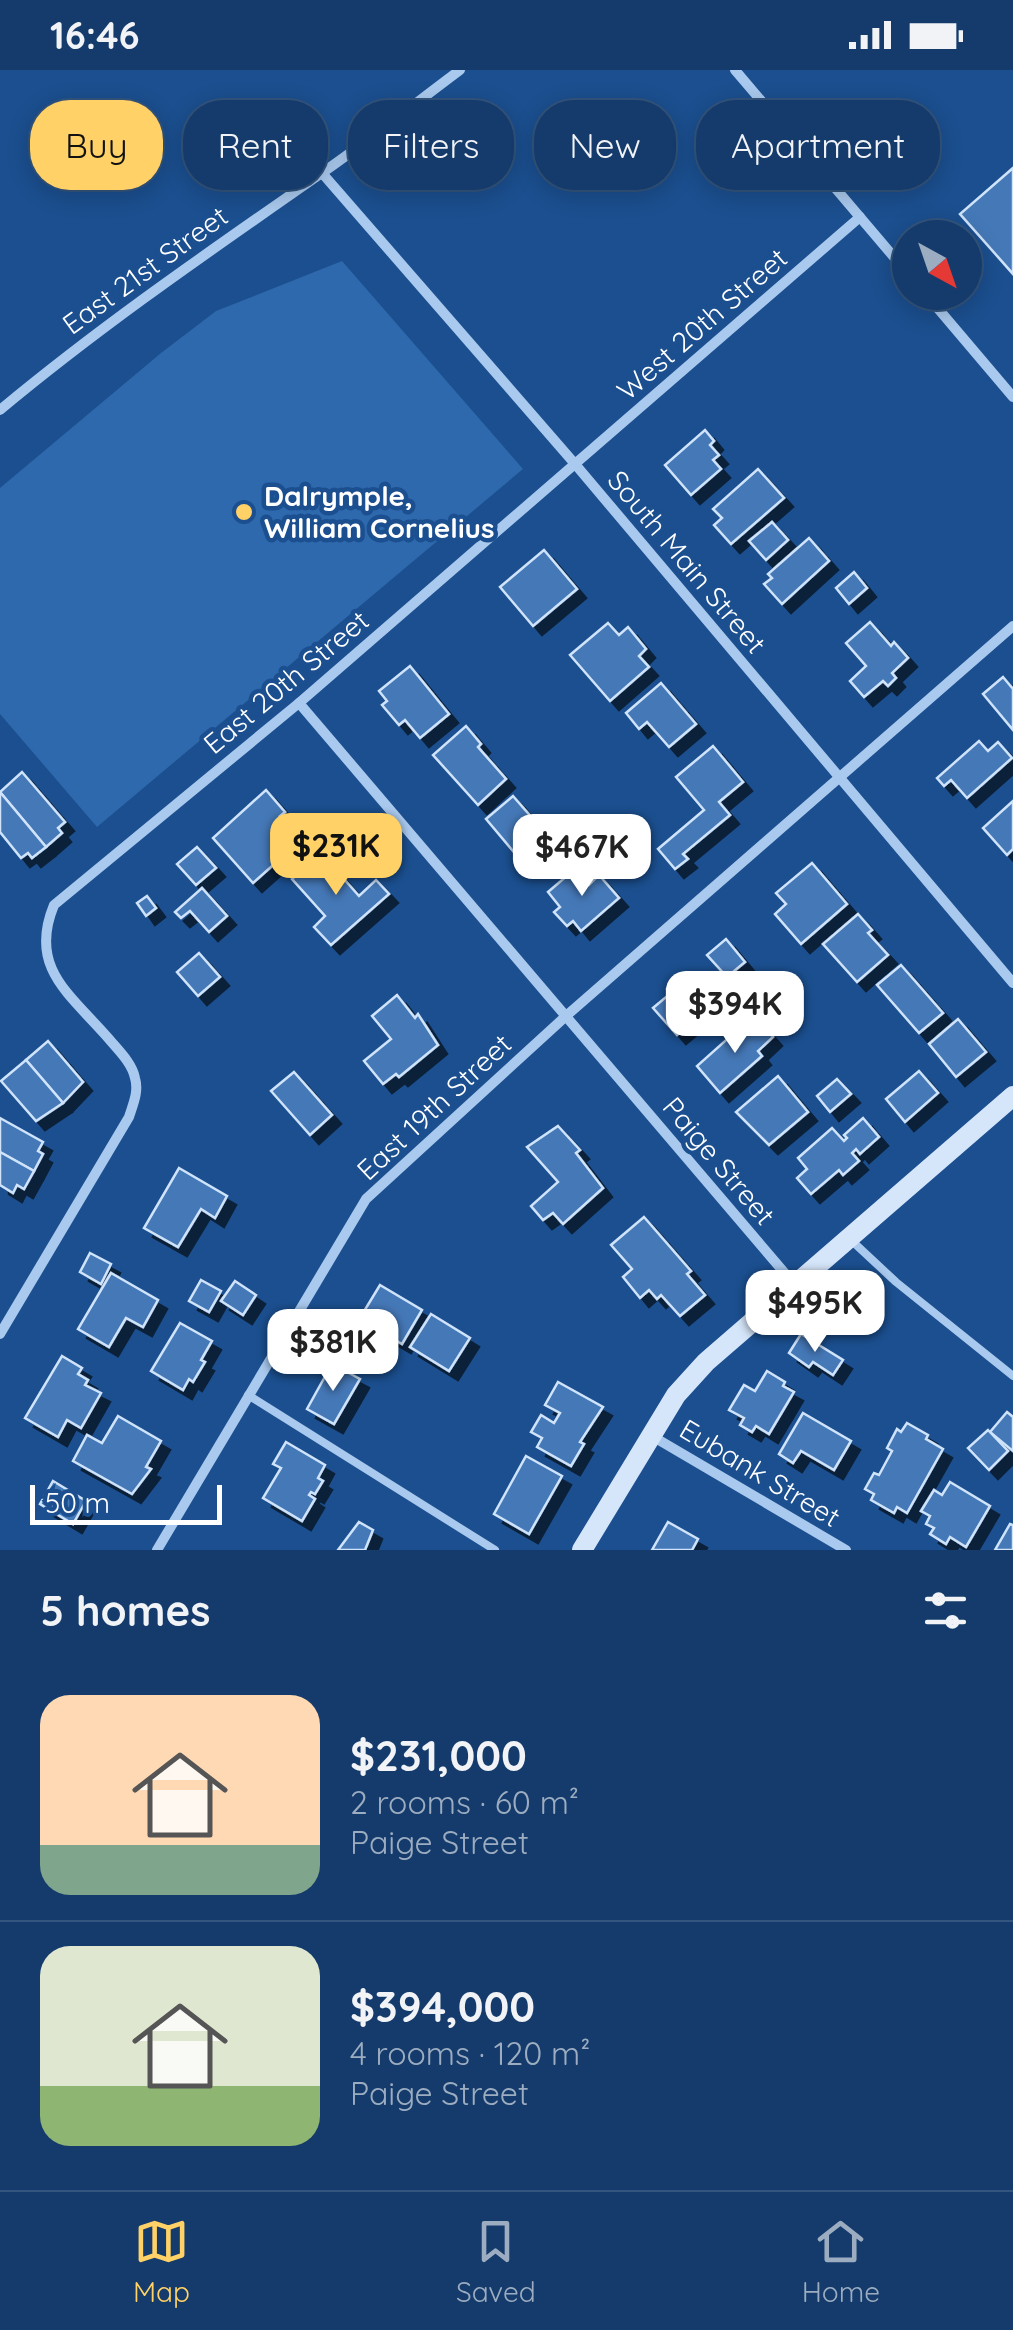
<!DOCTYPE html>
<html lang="en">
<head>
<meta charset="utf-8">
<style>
	:root { --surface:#143b6b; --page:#1d4271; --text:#f1f3f6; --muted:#9dadc1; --line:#33557e; --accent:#ffd166 }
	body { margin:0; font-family:Quicksand,sans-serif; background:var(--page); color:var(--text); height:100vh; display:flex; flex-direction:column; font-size:38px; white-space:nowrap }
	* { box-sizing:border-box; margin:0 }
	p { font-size:32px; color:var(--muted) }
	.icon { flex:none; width:55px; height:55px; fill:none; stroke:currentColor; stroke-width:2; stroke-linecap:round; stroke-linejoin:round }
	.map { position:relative; height:1480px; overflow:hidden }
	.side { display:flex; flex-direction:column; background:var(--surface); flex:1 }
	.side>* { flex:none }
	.top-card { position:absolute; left:30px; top:30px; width:955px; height:90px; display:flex; gap:20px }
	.needle { width:65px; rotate:140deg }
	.buttons { position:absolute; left:892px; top:150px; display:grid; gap:20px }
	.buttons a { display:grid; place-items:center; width:90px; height:90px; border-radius:50%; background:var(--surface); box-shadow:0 5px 25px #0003,0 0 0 2px var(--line); font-size:50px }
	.scale { position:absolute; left:30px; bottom:25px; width:192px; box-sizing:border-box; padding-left:10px; border:5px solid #fff; border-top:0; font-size:28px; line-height:35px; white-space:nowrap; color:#fff; -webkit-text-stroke:8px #1b4f8f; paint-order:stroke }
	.price { position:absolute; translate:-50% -85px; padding:0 22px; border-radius:20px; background:#fff; color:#222; font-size:32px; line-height:65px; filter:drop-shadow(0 2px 5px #0008) }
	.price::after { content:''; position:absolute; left:50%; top:60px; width:30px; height:22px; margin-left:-15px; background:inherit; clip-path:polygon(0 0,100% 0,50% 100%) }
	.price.on { background:var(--accent); color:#111 }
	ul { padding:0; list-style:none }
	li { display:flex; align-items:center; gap:30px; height:250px; padding:0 40px }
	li+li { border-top:2px solid var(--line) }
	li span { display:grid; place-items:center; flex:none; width:280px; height:200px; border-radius:30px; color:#555 }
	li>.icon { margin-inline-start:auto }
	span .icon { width:120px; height:120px; fill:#fffc; stroke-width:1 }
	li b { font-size:42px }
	h2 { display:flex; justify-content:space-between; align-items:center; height:120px; padding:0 40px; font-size:42px }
	.pill { padding:0 35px; border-radius:40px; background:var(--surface); box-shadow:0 5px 25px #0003,0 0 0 2px var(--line); font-size:35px; line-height:90px }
	.pill.on { background:var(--accent); color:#111 }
	.status { display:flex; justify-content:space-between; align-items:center; height:70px; padding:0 50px; background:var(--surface); direction:ltr }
	.status svg { height:28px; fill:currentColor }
	.dock { display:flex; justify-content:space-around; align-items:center; height:140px; border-top:2px solid var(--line); background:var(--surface); font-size:28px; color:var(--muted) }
	.dock a { display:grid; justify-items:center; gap:5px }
	.dock .on { color:var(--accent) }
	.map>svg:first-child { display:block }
	.green { fill:#2e69ad }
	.building { fill:#4478b7; stroke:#cfe3fa; stroke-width:2.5; filter:url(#shadow) }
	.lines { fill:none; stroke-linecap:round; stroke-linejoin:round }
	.lane { stroke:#a9c9ee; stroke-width:8 }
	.street { stroke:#a9c9ee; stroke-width:10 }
	.secondary { stroke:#d6e6fa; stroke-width:20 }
	.poi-dot { fill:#ffd166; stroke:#1b4f8f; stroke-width:4 }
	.labels { text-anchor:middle; stroke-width:9; stroke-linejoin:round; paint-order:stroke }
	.street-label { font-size:28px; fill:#fff; stroke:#1b4f8f }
	.poi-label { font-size:28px; font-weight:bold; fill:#fff; stroke:#1b4f8f; text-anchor:start }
</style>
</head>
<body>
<div class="status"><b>16:46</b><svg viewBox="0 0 49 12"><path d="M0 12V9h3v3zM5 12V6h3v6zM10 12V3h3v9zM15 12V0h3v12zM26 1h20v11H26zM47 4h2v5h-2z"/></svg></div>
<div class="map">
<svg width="1013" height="1480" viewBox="0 0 1013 1480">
	<defs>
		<filter id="shadow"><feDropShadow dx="9" dy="9" stdDeviation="0" flood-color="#0009"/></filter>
	</defs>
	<rect width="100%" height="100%" fill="#1b4f8f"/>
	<polygon class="green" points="342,191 523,399 97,757 0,644 0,418 161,283 216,241"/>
	<g class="building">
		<polygon points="1013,98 1013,204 960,144"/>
		<polygon points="705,360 714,371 710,375 719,385 713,390 721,399 691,425 665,395"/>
		<polygon points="758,399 784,428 731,474 714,455 722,448 713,439"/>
		<polygon points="772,452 788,470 766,490 749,471"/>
		<polygon points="809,468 829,491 782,534 764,514 772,508 768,504"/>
		<polygon points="544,480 577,519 533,556 500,517"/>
		<polygon points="854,502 867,518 849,534 836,518"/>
		<polygon points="870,552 891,576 894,572 908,588 892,603 896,608 888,616 883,611 864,627 850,611 866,596 846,573"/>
		<polygon points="608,553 619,565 628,557 646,579 639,586 649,597 610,631 570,585"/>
		<polygon points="410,596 449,644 420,668 405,650 399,655 382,635 387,631 379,621"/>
		<polygon points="1003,607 1013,619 1013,660 983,624"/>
		<polygon points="661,613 696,654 669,677 647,652 639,659 626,643"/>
		<polygon points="466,656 481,674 478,677 506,709 478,735 433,685"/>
		<polygon points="979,671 988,681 998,672 1012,688 967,728 951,710 944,716 937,708"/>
		<polygon points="713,676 743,712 719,732 730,745 683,784 688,789 675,799 658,779 704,740 676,707"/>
		<polygon points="22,702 65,752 58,758 62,763 46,777 0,722"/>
		<polygon points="266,720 285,742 280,746 284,750 280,754 298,773 253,813 213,768"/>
		<polygon points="0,722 46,777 32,788 28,783 21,788 0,762"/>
		<polygon points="513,726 540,757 548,750 559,762 523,793 486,749"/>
		<polygon points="1013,731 1013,779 1007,785 983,758"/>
		<polygon points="197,777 216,798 196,815 177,794"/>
		<polygon points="321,783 359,826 376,810 389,824 331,875 314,857 325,846 292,809"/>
		<polygon points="812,793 847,834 801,874 775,844 786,834 776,823"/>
		<polygon points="575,799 589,815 599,805 619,828 581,861 573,851 567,856 554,842 560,837 548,822"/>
		<polygon points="202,818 227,846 209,862 190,841 181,848 175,842"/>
		<polygon points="147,826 156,838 146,846 137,833"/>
		<polygon points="858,844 872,860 868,863 888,885 857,912 823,874"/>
		<polygon points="726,869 745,892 727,907 707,885"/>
		<polygon points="199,883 220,907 198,926 177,902"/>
		<polygon points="901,895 943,943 919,963 877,915"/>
		<polygon points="683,904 693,915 698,910 721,936 701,955 696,949 677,965 653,938 671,923 667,919"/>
		<polygon points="397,925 415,948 418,944 438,975 399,1007 396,1004 383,1014 364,991 391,969 372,946"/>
		<polygon points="958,949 986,982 956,1007 929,974"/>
		<polygon points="758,950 773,967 758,981 762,986 720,1023 697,996 734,963 738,968"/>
		<polygon points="48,971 83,1012 63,1033 26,990"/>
		<polygon points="26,990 63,1033 36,1051 1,1011"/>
		<polygon points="919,1001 938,1023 905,1052 886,1029"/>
		<polygon points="294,1002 332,1045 310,1065 271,1021"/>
		<polygon points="778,1006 808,1042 769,1075 736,1042"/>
		<polygon points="837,1009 851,1024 830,1042 817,1026"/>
		<polygon points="0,1048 43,1072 38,1081 43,1084 34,1101 0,1082"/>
		<polygon points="863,1048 879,1067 860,1084 856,1079 852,1083 859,1091 843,1105 839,1100 811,1124 797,1108 807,1099 798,1088 832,1058 844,1071 847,1068 844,1065"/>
		<polygon points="558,1056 580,1080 576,1083 603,1118 563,1154 553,1143 543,1150 531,1136 558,1112 527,1077"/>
		<polygon points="0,1082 34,1101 24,1119 17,1115 13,1123 0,1115"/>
		<polygon points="179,1098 227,1126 215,1148 201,1139 178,1177 144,1158"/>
		<polygon points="644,1147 691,1201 687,1204 705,1225 680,1246 661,1225 657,1229 649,1220 640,1228 623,1207 632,1199 611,1175"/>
		<polygon points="90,1183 111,1194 101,1214 80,1202"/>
		<polygon points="111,1203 158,1230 143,1257 126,1248 109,1277 78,1259"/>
		<polygon points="201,1210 221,1221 209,1242 189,1231"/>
		<polygon points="235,1211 256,1225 243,1245 221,1231"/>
		<polygon points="380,1215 422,1240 402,1274 383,1263 376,1275 352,1261"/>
		<polygon points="431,1244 470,1268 449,1301 410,1277"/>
		<polygon points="180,1253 212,1271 201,1290 205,1292 193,1312 189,1309 183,1320 151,1301"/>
		<polygon points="801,1264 843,1290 833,1305 813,1292 809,1297 789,1283"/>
		<polygon points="62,1286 82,1298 78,1304 88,1310 85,1315 101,1323 81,1358 67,1350 58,1367 25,1348"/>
		<polygon points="332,1294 360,1309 334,1354 307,1339"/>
		<polygon points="767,1301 785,1312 783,1316 794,1322 769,1364 756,1356 752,1362 740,1355 744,1348 729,1340 744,1315 755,1321"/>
		<polygon points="558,1312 603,1337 580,1372 584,1374 571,1396 537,1377 542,1368 531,1362 541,1345 554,1353 560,1343 545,1335"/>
		<polygon points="1007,1342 1013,1347 1013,1381 990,1362"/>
		<polygon points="803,1343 851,1371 834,1400 801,1381 793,1393 779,1384"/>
		<polygon points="118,1346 161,1371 146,1397 151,1399 132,1424 73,1391 87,1365 102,1373"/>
		<polygon points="907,1353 928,1365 926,1369 943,1379 907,1443 897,1437 894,1443 871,1430 874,1424 865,1419 874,1403 879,1405 892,1381 887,1378 897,1359 901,1362"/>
		<polygon points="988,1360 1008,1381 989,1400 968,1378"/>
		<polygon points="286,1372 325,1395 318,1408 323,1411 315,1424 311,1422 309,1425 315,1429 302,1451 263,1428 281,1398 273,1394"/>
		<polygon points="526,1386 562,1406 529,1464 494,1444"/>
		<polygon points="53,1411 86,1431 73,1454 40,1434"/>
		<polygon points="950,1412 990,1436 966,1477 950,1467 946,1474 930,1464 934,1458 926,1454 930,1446 921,1441 934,1420 942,1425"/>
		<polygon points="359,1452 373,1460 365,1480 338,1480"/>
		<polygon points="668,1452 698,1469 692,1480 652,1480"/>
		<polygon points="1010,1454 1013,1455 1013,1480 995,1480"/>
	</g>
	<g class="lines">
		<g class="lane">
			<polyline points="852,1171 896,1212 1013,1306"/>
			<polyline points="248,1325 495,1480"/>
		</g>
		<g class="street">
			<polyline points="735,0 910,206"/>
			<polyline points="322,103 575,394 1013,913"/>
			<polyline points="924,222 1013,327"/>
			<path d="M 0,340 C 102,255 210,181 319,105 C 367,72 413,35 460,0"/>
			<polyline points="299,633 794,1214"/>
			<path d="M 0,1264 L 129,1047 C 133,1034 139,1022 135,1008 C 132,993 119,981 109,969 C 70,924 28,898 54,835 L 299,633 L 860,147"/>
			<polyline points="652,1366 846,1480"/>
			<polyline points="157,1480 366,1129 566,946 1013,556"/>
		</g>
		<polyline class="secondary" points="582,1480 676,1325 706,1292 1013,1026"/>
	</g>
	<circle class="poi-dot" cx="244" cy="442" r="10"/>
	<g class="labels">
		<g class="street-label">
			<text transform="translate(145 200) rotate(-36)" y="10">East 21st Street</text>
			<text transform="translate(702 254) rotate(-41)" y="10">West 20th Street</text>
			<text transform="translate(687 492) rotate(50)" y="10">South Main Street</text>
			<text transform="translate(286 612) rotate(-40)" y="10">East 20th Street</text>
			<text transform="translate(434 1037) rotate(-43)" y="10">East 19th Street</text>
			<text transform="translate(719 1091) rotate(50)" y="10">Paige Street</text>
			<text transform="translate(760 1403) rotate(31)" y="10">Eubank Street</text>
		</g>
		<g class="poi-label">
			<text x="264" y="436">Dalrymple,<tspan x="264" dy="32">William Cornelius</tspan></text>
		</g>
	</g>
</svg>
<div class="buttons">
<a><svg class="needle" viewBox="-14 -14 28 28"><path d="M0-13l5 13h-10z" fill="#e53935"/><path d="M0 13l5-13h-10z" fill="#9dadc1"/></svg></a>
</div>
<div class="scale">50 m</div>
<b class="price on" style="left:336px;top:828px">$231K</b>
<b class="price" style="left:582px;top:829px">$467K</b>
<b class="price" style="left:735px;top:986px">$394K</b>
<b class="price" style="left:815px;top:1285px">$495K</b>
<b class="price" style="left:333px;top:1324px">$381K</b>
<div class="top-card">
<a class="pill on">Buy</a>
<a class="pill">Rent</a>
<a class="pill">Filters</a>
<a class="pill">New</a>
<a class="pill">Apartment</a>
</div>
</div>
<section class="side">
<h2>5 homes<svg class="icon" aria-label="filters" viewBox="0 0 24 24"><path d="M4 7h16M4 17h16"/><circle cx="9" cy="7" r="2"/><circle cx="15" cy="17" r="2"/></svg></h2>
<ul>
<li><span style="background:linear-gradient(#ffd9b3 75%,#7fa58c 0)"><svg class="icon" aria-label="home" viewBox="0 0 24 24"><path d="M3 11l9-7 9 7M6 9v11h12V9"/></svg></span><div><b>$231,000</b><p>2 rooms · 60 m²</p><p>Paige Street</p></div></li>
<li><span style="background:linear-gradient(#dfe7d0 70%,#8fb573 0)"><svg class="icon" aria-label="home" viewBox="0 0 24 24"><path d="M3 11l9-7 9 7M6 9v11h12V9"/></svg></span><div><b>$394,000</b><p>4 rooms · 120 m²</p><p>Paige Street</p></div></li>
</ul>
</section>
<nav class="dock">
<a class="on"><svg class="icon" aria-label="map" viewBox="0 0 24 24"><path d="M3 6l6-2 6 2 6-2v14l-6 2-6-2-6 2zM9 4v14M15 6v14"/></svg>Map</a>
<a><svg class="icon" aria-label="saved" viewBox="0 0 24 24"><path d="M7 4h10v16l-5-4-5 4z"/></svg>Saved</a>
<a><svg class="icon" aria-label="home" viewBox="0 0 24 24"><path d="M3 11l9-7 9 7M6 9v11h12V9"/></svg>Home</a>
</nav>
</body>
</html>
